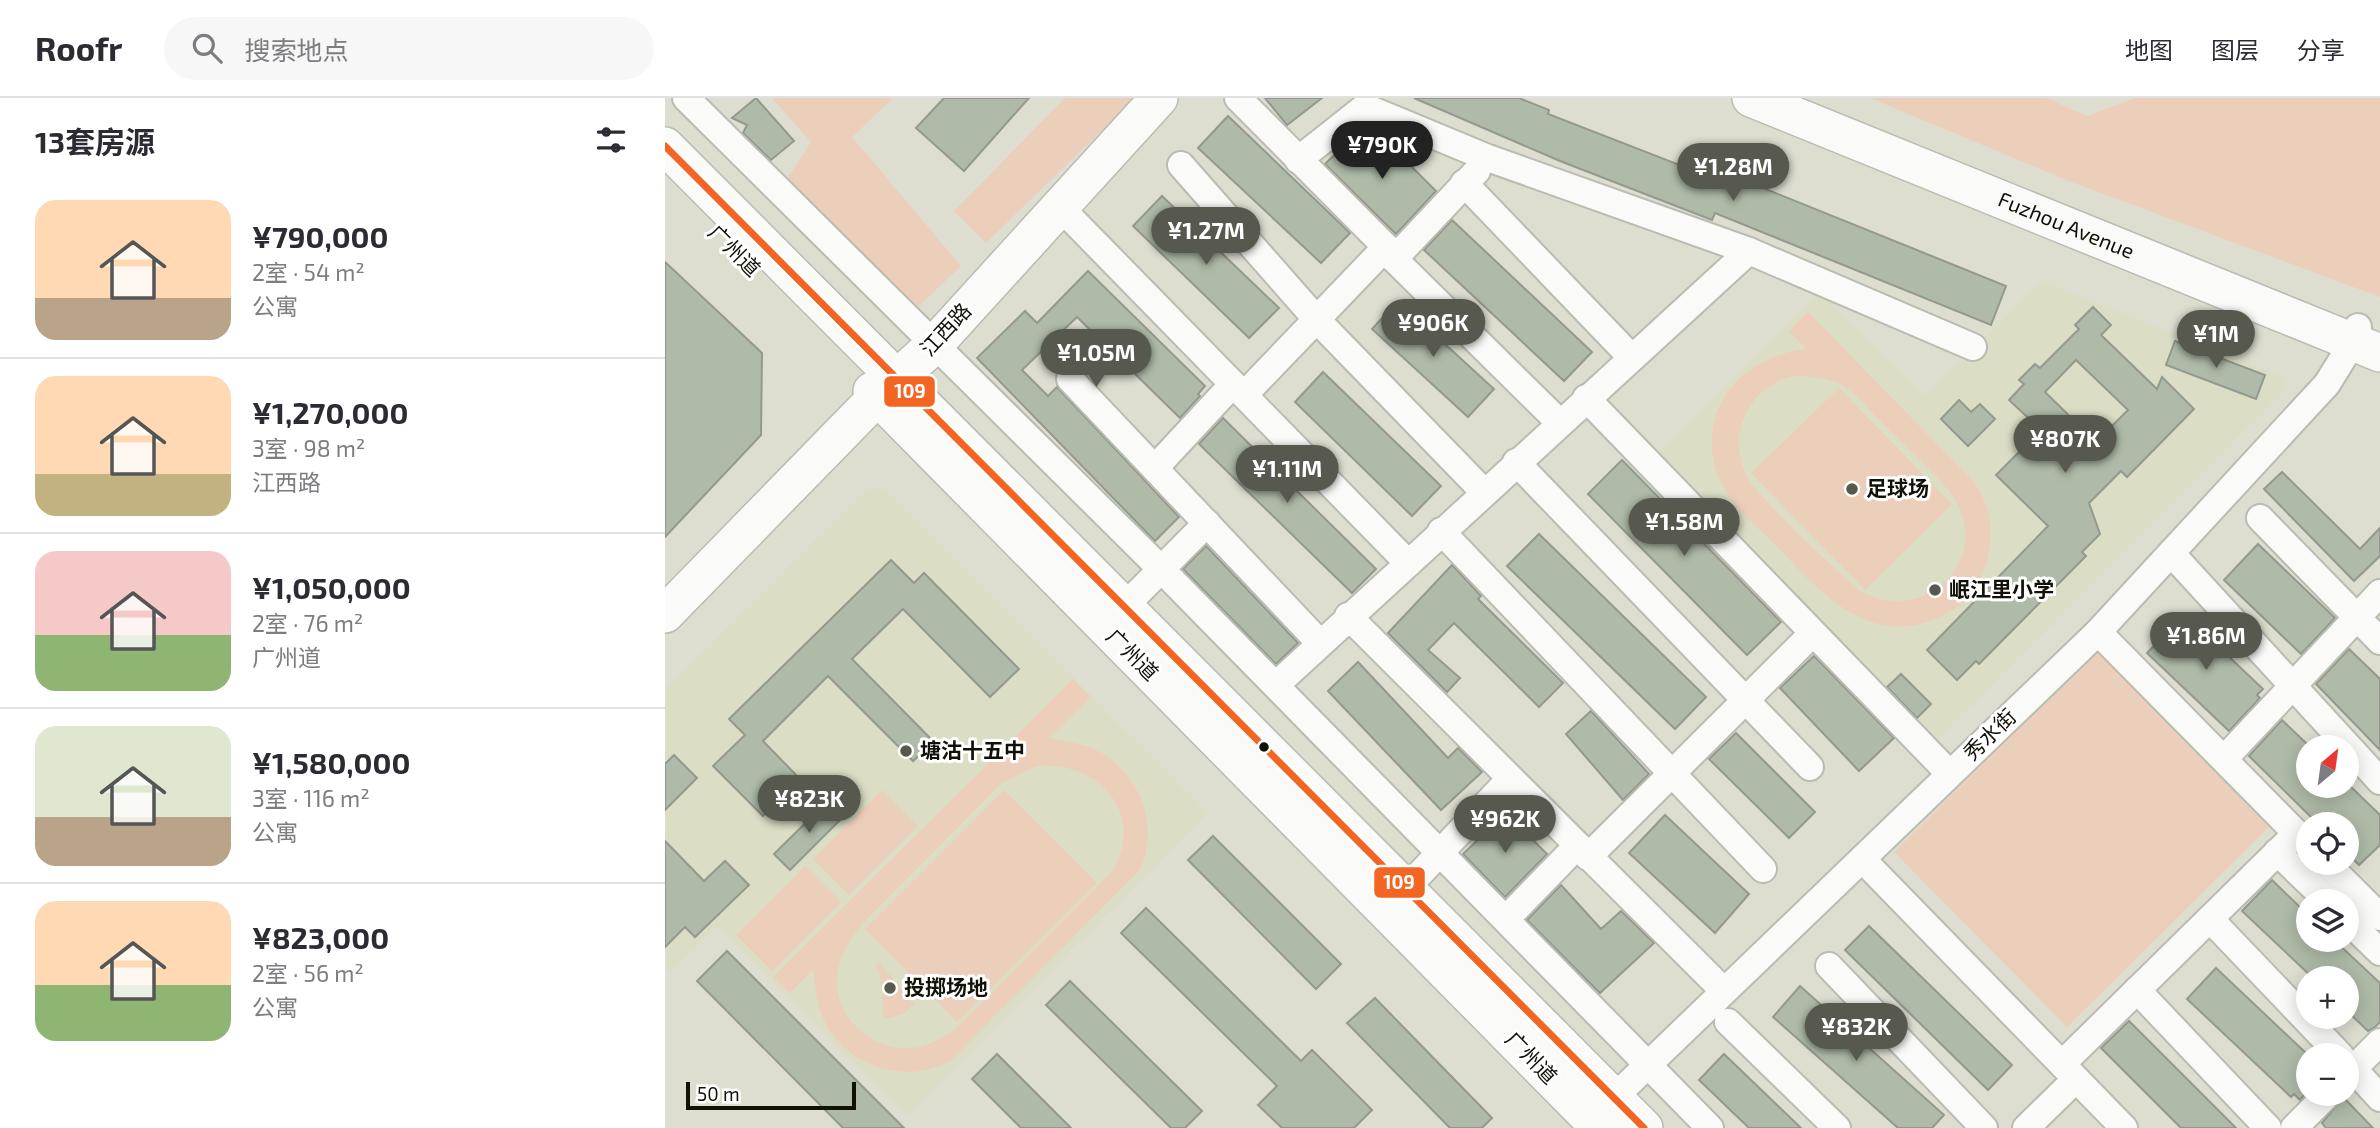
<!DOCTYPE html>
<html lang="zh">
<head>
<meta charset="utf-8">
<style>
	:root { --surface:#fff; --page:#f7f7f7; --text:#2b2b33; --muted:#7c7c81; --line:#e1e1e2; --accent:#58594e }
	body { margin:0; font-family:"Exo 2","Noto Sans SC",sans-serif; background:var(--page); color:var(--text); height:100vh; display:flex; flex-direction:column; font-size:26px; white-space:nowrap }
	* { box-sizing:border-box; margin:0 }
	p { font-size:23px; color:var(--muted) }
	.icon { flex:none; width:38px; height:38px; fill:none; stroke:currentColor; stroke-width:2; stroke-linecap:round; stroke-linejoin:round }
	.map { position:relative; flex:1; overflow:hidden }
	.drawer { display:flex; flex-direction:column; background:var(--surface); width:665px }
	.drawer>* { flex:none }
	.needle { width:46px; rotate:29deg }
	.buttons { position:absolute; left:1631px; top:637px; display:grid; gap:14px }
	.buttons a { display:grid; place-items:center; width:63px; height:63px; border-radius:50%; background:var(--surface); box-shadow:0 4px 18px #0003; font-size:35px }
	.scale { position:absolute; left:21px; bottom:18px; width:170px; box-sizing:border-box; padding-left:7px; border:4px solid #111108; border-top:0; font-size:19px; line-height:24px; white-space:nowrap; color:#111108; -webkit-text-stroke:5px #fff; paint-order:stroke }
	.price { position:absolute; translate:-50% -60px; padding:0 16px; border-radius:24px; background:var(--accent); color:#fff; font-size:23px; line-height:46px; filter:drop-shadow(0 2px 4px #0008) }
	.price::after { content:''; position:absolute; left:50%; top:42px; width:21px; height:16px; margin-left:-10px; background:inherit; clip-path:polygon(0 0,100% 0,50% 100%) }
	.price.on { background:#222; color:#fff }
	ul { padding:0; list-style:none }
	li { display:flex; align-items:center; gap:21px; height:175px; padding:0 35px }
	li+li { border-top:2px solid var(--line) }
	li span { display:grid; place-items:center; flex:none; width:196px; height:140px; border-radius:21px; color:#555 }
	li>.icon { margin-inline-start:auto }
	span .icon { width:84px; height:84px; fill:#fffc; stroke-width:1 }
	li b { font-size:30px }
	h2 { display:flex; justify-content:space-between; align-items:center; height:84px; padding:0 35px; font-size:30px }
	header { display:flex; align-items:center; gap:42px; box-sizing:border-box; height:98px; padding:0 35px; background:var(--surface); border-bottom:2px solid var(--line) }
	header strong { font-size:33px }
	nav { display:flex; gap:38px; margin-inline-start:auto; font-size:24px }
	.search { width:490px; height:63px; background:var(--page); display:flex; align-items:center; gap:18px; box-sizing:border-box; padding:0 24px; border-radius:38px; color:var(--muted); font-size:26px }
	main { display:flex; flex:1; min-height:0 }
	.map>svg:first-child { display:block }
	.built { fill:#dcddc5 }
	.green { fill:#eccfbb; fill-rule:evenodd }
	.building { fill:#afbba8; stroke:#94988e; stroke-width:2; fill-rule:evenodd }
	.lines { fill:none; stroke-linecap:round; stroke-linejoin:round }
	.street-casing { stroke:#babbb1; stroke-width:30 }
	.secondary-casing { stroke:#babbb1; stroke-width:40 }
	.street { stroke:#fafaf8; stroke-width:26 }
	.secondary { stroke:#fafaf8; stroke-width:37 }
	.bus-1-casing { stroke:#fff; stroke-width:12 }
	.bus-1 { stroke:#f26522; stroke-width:7 }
	.poi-dot { fill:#58594e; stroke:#fff; stroke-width:2.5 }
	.bus-dot { fill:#111108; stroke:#fff; stroke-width:2.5 }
	.labels { text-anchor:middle; stroke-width:6; stroke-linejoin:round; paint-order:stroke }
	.street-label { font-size:21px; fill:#111108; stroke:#fff }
	.poi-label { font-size:21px; font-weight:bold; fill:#111108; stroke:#fff; text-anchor:start }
	.line-badge { stroke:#fff; stroke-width:2.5 }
	.badge-label { font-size:19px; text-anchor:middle; font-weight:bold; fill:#fff }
</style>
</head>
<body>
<header>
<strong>Roofr</strong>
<div class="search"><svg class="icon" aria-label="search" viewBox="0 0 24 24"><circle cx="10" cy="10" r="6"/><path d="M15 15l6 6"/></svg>搜索地点</div>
<nav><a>地图</a><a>图层</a><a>分享</a></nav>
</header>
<main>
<section class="drawer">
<h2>13套房源<svg class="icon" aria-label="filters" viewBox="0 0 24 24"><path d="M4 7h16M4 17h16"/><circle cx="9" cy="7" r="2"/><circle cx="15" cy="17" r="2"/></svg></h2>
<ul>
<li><span style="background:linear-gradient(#ffd9b3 70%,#b9a48a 0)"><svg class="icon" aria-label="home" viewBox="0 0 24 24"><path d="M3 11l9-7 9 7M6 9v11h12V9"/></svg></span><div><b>¥790,000</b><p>2室 · 54 m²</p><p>公寓</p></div></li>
<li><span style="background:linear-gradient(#ffd9b3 70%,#c2b280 0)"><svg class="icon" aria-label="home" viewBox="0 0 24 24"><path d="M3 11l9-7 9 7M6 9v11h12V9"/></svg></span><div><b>¥1,270,000</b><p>3室 · 98 m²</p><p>江西路</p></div></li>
<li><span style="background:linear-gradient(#f6c9c9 60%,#8fb573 0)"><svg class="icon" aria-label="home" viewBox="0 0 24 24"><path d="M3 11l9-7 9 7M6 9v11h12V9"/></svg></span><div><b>¥1,050,000</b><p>2室 · 76 m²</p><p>广州道</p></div></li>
<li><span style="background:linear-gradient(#dfe7d0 65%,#b9a48a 0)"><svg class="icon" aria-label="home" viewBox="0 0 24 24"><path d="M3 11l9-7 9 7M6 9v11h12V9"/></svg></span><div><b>¥1,580,000</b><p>3室 · 116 m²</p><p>公寓</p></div></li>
<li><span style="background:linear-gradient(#ffd9b3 60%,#8fb573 0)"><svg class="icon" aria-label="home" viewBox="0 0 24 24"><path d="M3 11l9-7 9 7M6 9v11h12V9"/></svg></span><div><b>¥823,000</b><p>2室 · 56 m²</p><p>公寓</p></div></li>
</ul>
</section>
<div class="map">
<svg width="1715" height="1030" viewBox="0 0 1715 1030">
	<rect width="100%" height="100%" fill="#ddded0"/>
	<g class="built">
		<polygon points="1377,183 1618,279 1622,290 1269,645 987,360 1154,194 1261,298"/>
		<polygon points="212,389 222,393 543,715 242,1018 52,829 5,874 0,868 0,592 201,392"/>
	</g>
	<g class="green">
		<polygon points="107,0 228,0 187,39 296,168 250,212 120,84 146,44"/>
		<polygon points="400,0 470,0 321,145 289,113"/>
		<polygon points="1205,0 1381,0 1422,18 1470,0 1715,0 1715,199 1401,82"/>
		<path d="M 1143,214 L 1309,384 C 1330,413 1331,452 1313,484 C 1303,503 1286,516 1265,523 C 1198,547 1151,489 1110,447 C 1088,425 1061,403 1051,373 C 1032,308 1079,258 1141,251 L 1124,233 ZM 1130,278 C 1147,278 1167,280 1182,290 C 1194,298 1205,313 1216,324 C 1239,347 1264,368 1284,393 C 1290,400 1294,408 1297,417 C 1315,476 1252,522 1199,495 C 1180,483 1096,401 1084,382 C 1059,340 1083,287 1130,278 Z"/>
		<polygon points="1174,290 1287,406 1200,492 1086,375"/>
		<polygon points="1433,553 1606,727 1402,929 1229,754"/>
		<path d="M 408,581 L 426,599 L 384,640 C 400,643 416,645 431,652 C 475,673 496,730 474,773 L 285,963 C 240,988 179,968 158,920 C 151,905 151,888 148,872 L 125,895 L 108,879 ZM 372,668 C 432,663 480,712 449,771 L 292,930 C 280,938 268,946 254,949 C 214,958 170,923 172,882 C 173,859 185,841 199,824 L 337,685 Z"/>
		<polygon points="217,692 253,728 184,797 148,761"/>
		<polygon points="339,692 432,785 292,924 200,831"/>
		<polygon points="140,768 176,804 107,873 71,837"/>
		<polygon points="214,865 250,906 238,916 219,921 215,875 210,870"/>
	</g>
	<g class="building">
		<polygon points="91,0 129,43 106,62 78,35 82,27 67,20"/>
		<polygon points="279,0 364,0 299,73 251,30"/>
		<polygon points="600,0 657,0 622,27"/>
		<polygon points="749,0 854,0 884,12 883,16 1058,84 1061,75 1341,188 1326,227 1050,115 1047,122 895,63"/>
		<polygon points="563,18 685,135 656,165 533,50"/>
		<polygon points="689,38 707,55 720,42 771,93 731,136 660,66"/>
		<polygon points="497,98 614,210 584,240 468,128"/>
		<polygon points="787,122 927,254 899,283 759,152"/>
		<polygon points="0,164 97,255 96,337 0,439"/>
		<polygon points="423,173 540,288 533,296 535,298 515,320 412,219 357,272 383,298 392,289 514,419 490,443 312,260 360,213 372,225"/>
		<polygon points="733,203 829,291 803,319 707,231"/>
		<path d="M 1428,209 L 1446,227 L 1436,237 L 1492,291 L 1497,279 L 1529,311 L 1462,379 L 1456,373 L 1424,405 L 1435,436 L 1417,454 L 1421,458 L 1314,566 L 1311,563 L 1292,582 L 1262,552 L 1383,428 L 1331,377 L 1376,332 L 1344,302 L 1359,286 L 1354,282 L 1370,266 L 1375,270 L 1414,231 L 1410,227 ZM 1411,262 L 1463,312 L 1431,344 L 1380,294 Z"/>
		<polygon points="1510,243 1600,277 1591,301 1501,267"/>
		<polygon points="658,274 776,388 747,418 630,304"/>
		<polygon points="1294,302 1306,314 1315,306 1330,321 1303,348 1276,321"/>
		<polygon points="558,320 711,471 687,495 534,346"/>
		<polygon points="957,362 1116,524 1082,557 923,396"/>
		<polygon points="1617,374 1695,451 1715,430 1715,458 1689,483 1599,391"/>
		<polygon points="874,436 1041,599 1010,631 842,468"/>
		<polygon points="1593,446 1670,520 1636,556 1559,482"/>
		<polygon points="541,448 633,545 611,566 518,471"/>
		<polygon points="226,462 249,485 259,475 354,571 325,599 238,511 187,561 269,644 248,663 163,578 98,643 135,681 98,718 48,668 80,637 64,621"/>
		<polygon points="787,467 816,498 813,501 898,585 874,609 789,525 763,552 795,580 782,594 723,535"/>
		<polygon points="1519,516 1598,591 1592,597 1595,600 1564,633 1482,555"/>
		<polygon points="1684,551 1715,581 1715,652 1651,586"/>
		<polygon points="1149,558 1229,640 1194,673 1115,590"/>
		<polygon points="693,564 783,660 793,650 817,674 776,712 663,593"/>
		<polygon points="1236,576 1266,606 1252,620 1222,589"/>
		<polygon points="926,613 984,676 958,702 901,636"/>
		<polygon points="1617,622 1643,647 1643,688 1685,688 1715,717 1715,747 1694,767 1682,755 1682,726 1653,726 1584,658"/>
		<polygon points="1071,635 1150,714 1124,740 1044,661"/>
		<polygon points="9,657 32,680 0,712 0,666"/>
		<polygon points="164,702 180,717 125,772 109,756"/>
		<polygon points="841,715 882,756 840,799 798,756"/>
		<polygon points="1000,717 1084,796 1050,835 964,755"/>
		<polygon points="548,738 676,866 651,891 523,762"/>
		<polygon points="0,743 39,783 60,763 84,787 30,839 20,829 0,849"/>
		<polygon points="1607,782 1643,817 1643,842 1669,842 1715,885 1715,924 1710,929 1703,933 1682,913 1682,880 1648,880 1577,813"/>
		<polygon points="896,787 936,831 956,813 989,845 935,895 862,822"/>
		<polygon points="481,810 636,963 647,952 707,1012 689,1030 617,1030 593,1007 612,988 456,835"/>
		<polygon points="1204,828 1347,967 1323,992 1180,852"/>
		<polygon points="62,853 239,1030 178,1030 32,883"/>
		<polygon points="1551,870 1643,957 1643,993 1635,1002 1629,996 1626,999 1522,901"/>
		<polygon points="405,883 537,1013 520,1030 506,1030 381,907"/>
		<polygon points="1135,888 1279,1017 1267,1030 1233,1030 1108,919"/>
		<polygon points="710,900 827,1020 817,1030 785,1030 682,925"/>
		<polygon points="1464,923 1571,1030 1516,1030 1436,950"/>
		<polygon points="332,956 406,1030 356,1030 307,981"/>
		<polygon points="1059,956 1136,1030 1084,1030 1034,982"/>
		<polygon points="1678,999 1708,1030 1661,1030 1657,1025"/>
	</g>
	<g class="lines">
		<g class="street-casing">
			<g id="street">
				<polyline points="21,0 496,471 1045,1030"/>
				<polyline points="573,0 721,149 729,161 894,324"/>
				<polyline points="633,62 700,9 823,60 1084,153 1308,249"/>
				<polyline points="516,67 653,223 819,394"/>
				<polyline points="799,85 966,259"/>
				<polyline points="394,108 742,464"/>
				<polyline points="729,161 812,73"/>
				<polyline points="405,281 654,544"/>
				<polyline points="579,297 721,149"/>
				<polyline points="921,300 1284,675"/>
				<polyline points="851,364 1145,669"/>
				<polyline points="490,370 568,286"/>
				<polyline points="1595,420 1715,543"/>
				<polyline points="776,433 1098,771"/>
				<polyline points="1506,455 1715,683"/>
				<polyline points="683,518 1059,893"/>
				<polyline points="447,521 542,425"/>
				<polyline points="1433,534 1643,747"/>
				<polyline points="611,587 1084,153"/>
				<polyline points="1559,661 1715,495"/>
				<polyline points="1612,754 1663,803"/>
				<polyline points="923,759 1147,536"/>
				<polyline points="1197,761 1459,1030"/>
				<polyline points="1661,765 1715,819"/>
				<polyline points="730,802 845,681"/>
				<polyline points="841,821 912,748"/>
				<polyline points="1545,821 1675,957"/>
				<polyline points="1682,822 1715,854"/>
				<polyline points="1164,868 1319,1030"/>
				<polyline points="1472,892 1603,1030"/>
				<polyline points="1063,924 1172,1030"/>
				<polyline points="1682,964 1715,1000"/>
				<polyline points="1397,966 1632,735"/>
				<polyline points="1682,977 1715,944"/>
				<polyline points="936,1012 1433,534 1662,286 1688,244 1693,229"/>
				<polyline points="1361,1030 1411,981"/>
				<polyline points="1629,1030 1663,996"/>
			</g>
		</g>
		<g class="secondary-casing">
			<g id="secondary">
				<path id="s1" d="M 1086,0 L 1715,255"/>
				<polyline points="0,48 979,1030"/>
				<polyline points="207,293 935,1030"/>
				<polyline points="0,516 213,298 270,246 494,0"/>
			</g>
		</g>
		<use href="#street" class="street"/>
		<use href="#secondary" class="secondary"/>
		<g class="bus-1-casing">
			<polyline id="bus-1" points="0,48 979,1030"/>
		</g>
		<use href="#bus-1" class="bus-1"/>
	</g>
	<g class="poi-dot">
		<circle cx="1187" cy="391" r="7"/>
		<circle cx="1270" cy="492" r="7"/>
		<circle cx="241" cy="653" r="7"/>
		<circle cx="225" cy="890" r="7"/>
	</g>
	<circle class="bus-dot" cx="599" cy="649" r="6"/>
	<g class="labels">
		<g class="street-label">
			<text dy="7" stroke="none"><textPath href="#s1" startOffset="340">Fuzhou Avenue</textPath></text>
			<text transform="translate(69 153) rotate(45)" y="7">广州道</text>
			<text transform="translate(281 232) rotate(-47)" y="7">江西路</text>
			<text transform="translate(467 557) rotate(45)" y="7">广州道</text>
			<text transform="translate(1325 637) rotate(-44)" y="7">秀水街</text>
			<text transform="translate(866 960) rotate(46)" y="7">广州道</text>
		</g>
		<g class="poi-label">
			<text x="1201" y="398">足球场</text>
			<text x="1284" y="499">岷江里小学</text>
			<text x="255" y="660">塘沽十五中</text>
			<text x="239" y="897">投掷场地</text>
		</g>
	</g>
	<g class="line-badge">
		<rect x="218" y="277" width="53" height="33" rx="7" fill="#f26522"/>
		<rect x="708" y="768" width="53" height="33" rx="7" fill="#f26522"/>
	</g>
	<g class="badge-label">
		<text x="245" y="300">109</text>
		<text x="734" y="791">109</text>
	</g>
</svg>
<div class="buttons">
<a><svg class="needle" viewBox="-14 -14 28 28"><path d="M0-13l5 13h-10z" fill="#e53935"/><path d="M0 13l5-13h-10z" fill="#7c7c81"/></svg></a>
<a><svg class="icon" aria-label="locate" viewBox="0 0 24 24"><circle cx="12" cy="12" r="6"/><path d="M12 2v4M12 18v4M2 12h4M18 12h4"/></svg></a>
<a><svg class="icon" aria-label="layers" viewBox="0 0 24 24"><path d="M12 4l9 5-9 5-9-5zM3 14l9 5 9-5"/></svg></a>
<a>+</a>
<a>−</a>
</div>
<div class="scale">50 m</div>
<b class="price on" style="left:717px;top:83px">¥790K</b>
<b class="price" style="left:1068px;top:105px">¥1.28M</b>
<b class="price" style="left:541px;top:169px">¥1.27M</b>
<b class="price" style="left:768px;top:261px">¥906K</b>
<b class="price" style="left:1551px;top:272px">¥1M</b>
<b class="price" style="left:431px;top:291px">¥1.05M</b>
<b class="price" style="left:1400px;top:377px">¥807K</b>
<b class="price" style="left:622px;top:407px">¥1.11M</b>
<b class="price" style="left:1019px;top:460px">¥1.58M</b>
<b class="price" style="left:1541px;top:574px">¥1.86M</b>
<b class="price" style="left:144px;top:737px">¥823K</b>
<b class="price" style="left:840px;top:757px">¥962K</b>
<b class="price" style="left:1191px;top:965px">¥832K</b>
</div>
</main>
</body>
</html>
